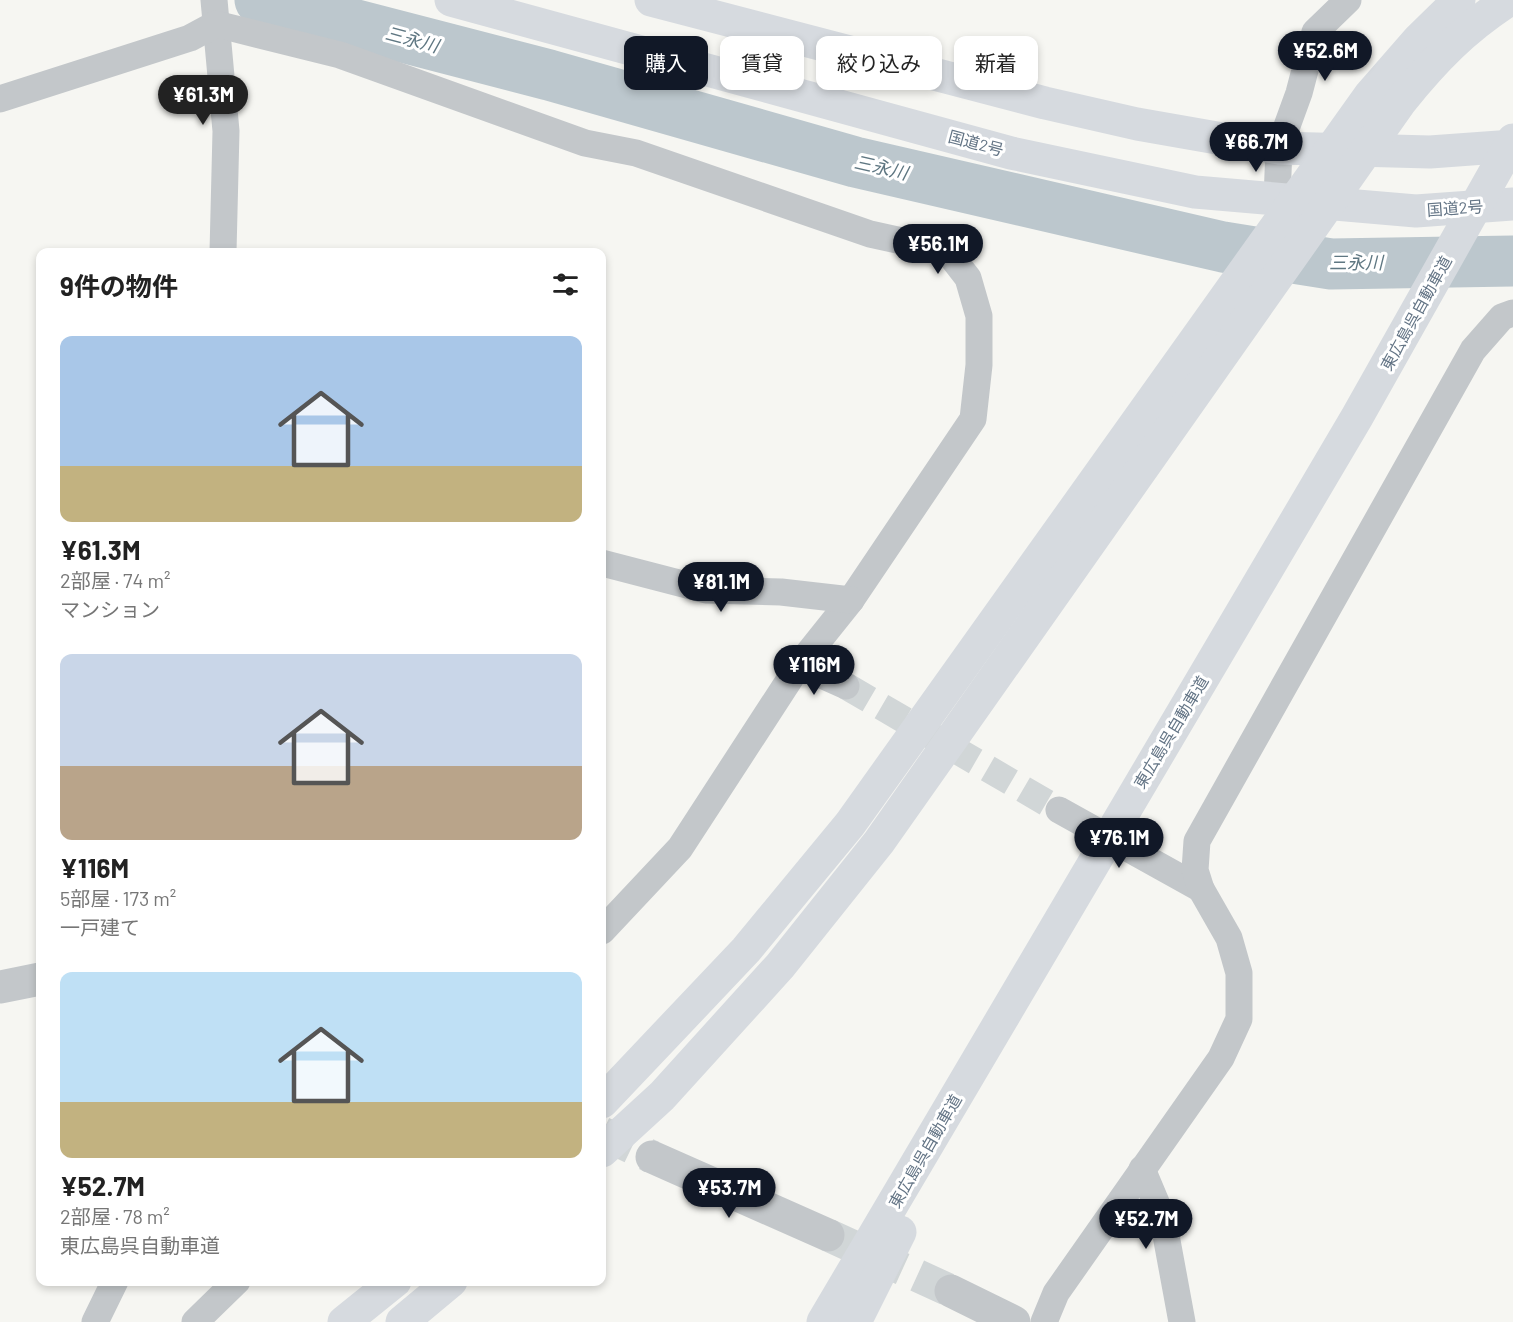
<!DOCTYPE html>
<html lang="ja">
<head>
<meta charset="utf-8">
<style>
	:root { --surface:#fff; --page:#f2f2f2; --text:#222; --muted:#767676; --accent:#111827 }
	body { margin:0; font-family:Barlow,"Noto Sans JP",sans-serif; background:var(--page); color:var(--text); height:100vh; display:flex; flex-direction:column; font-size:22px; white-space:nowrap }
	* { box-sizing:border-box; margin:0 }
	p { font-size:20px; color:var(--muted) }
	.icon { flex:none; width:33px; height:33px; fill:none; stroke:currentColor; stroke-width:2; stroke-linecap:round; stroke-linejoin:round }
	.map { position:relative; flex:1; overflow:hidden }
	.sheet { position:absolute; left:36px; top:248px; width:570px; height:1038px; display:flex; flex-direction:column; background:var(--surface); border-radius:12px; box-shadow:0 3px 9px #0003 }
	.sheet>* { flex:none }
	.banner { position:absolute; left:624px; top:36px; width:570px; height:54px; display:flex; gap:12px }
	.price { position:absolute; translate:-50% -51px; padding:0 14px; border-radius:21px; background:var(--accent); color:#fff; font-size:20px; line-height:39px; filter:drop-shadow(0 2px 3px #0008) }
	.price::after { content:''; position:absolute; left:50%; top:36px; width:18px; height:14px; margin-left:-9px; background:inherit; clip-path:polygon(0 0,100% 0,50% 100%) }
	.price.active { background:#222; color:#fff }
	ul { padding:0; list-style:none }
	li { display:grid; align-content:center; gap:12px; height:318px; padding:0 24px }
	li span { display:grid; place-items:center; height:186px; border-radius:12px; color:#555 }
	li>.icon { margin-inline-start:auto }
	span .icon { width:108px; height:108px; fill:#fffc; stroke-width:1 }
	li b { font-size:26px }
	h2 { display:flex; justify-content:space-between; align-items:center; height:72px; padding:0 24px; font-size:26px }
	.chip { padding:0 21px; border-radius:12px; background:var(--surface); box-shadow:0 3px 9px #0003; font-size:21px; line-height:54px }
	.chip.active { background:var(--accent); color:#fff }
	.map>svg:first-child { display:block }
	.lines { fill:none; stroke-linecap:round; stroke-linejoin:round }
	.river { stroke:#bcc7cd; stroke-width:51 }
	.minor-tunnel { stroke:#d1d6d7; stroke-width:27; stroke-dasharray:27 14; stroke-linecap:butt }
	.tertiary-tunnel { stroke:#d1d6d7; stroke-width:33; stroke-dasharray:33 16; stroke-linecap:butt }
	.minor { stroke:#c3c7ca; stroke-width:27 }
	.tertiary { stroke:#c3c7ca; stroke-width:33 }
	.trunk { stroke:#d6dadf; stroke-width:33 }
	.motorway { stroke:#d6dadf; stroke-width:33 }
	.labels { text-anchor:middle; stroke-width:6; stroke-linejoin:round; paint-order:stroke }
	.street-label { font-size:16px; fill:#637485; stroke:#fff }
	.water-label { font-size:18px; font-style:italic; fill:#5f7782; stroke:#fff }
</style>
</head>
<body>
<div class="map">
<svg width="1513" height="1322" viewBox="0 0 1513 1322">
	<rect width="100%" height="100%" fill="#f6f6f2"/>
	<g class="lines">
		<polyline class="river" points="260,0 549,75 855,162 1223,247 1331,264 1513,261"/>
		<polyline class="minor-tunnel" points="846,686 1059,810"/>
		<g class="tertiary-tunnel">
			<polyline points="602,1133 652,1157"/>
			<polyline points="828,1235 951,1291"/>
		</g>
		<g class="minor">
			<polyline points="214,0 226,131 223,252"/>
			<polyline points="0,99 190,38 216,24 340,55 585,143 636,153 870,234 947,251 968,278 979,316 979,365 973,419 851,600 799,665 680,848 602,931"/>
			<polyline points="1277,199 1279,148 1299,93 1315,32 1348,0"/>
			<polyline points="602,563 706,590 781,592 851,600"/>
			<polyline points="799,665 846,686"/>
			<polyline points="1059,810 1201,889"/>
			<polyline points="1142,1169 1163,1219 1182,1322"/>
			<polyline points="95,1322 115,1281"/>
			<polyline points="195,1322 237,1281"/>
			<polyline points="1044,1322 1056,1293 1221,1058 1239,1019 1239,973 1229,938 1201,889 1195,870 1197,841 1473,350 1502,317 1513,313"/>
		</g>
		<g class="tertiary">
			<polyline points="0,987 40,979"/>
			<polyline points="652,1157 828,1235"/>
			<polyline points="951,1291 1014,1322"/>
		</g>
		<g class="trunk">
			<polyline points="451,0 1011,153 1195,192 1416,211 1513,204"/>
			<polyline points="651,0 1045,103 1137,124 1234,141 1279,148 1430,152 1513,146"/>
		</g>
		<g class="motorway">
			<polyline points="602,1102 746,950 850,824 1370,95 1418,40 1459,0"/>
			<path d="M 602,1151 L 662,1096 L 780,966 L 879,842 L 1401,101 C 1435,59 1464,29 1509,0"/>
			<polyline points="344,1322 395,1281"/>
			<polyline points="402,1322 451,1281"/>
			<polyline points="823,1322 1357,417 1513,140"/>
			<polyline points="855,1322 900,1232"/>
		</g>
	</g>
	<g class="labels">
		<g class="street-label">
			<text transform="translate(976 143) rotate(15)" y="6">国道2号</text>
			<text transform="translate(1455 208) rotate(-4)" y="6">国道2号</text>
			<text transform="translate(1416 313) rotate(-61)" y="6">東広島呉自動車道</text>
			<text transform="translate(1171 732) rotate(-59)" y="6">東広島呉自動車道</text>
			<text transform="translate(925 1151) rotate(-60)" y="6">東広島呉自動車道</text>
		</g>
		<g class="water-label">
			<text transform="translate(412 40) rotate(15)" y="6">三永川</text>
			<text transform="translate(881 168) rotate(13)" y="6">三永川</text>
			<text x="1356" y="269">三永川</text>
		</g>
	</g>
</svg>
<b class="price" style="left:1325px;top:82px">¥52.6M</b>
<b class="price active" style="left:203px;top:126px">¥61.3M</b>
<b class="price" style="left:1256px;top:173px">¥66.7M</b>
<b class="price" style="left:938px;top:275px">¥56.1M</b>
<b class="price" style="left:721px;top:613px">¥81.1M</b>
<b class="price" style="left:814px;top:696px">¥116M</b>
<b class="price" style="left:1119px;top:869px">¥76.1M</b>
<b class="price" style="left:729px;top:1219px">¥53.7M</b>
<b class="price" style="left:1146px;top:1250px">¥52.7M</b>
<div class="banner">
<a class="chip active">購入</a>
<a class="chip">賃貸</a>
<a class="chip">絞り込み</a>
<a class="chip">新着</a>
</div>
<section class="sheet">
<h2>9件の物件<svg class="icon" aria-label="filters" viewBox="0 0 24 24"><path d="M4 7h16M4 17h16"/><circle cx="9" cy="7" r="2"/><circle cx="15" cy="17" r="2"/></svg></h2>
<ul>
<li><span style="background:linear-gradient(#a9c7e8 70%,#c2b280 0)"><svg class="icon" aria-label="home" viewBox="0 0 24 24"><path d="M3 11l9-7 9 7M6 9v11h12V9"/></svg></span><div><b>¥61.3M</b><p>2部屋 · 74 m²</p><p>マンション</p></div></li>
<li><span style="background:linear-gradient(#c9d6e8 60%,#b9a48a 0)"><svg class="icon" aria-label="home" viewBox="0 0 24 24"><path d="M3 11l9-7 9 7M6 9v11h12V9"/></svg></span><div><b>¥116M</b><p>5部屋 · 173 m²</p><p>一戸建て</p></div></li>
<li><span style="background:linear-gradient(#bfe0f5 70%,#c2b280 0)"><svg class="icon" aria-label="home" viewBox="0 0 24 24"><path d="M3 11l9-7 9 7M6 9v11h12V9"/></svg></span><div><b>¥52.7M</b><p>2部屋 · 78 m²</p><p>東広島呉自動車道</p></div></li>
</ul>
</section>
</div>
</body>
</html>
